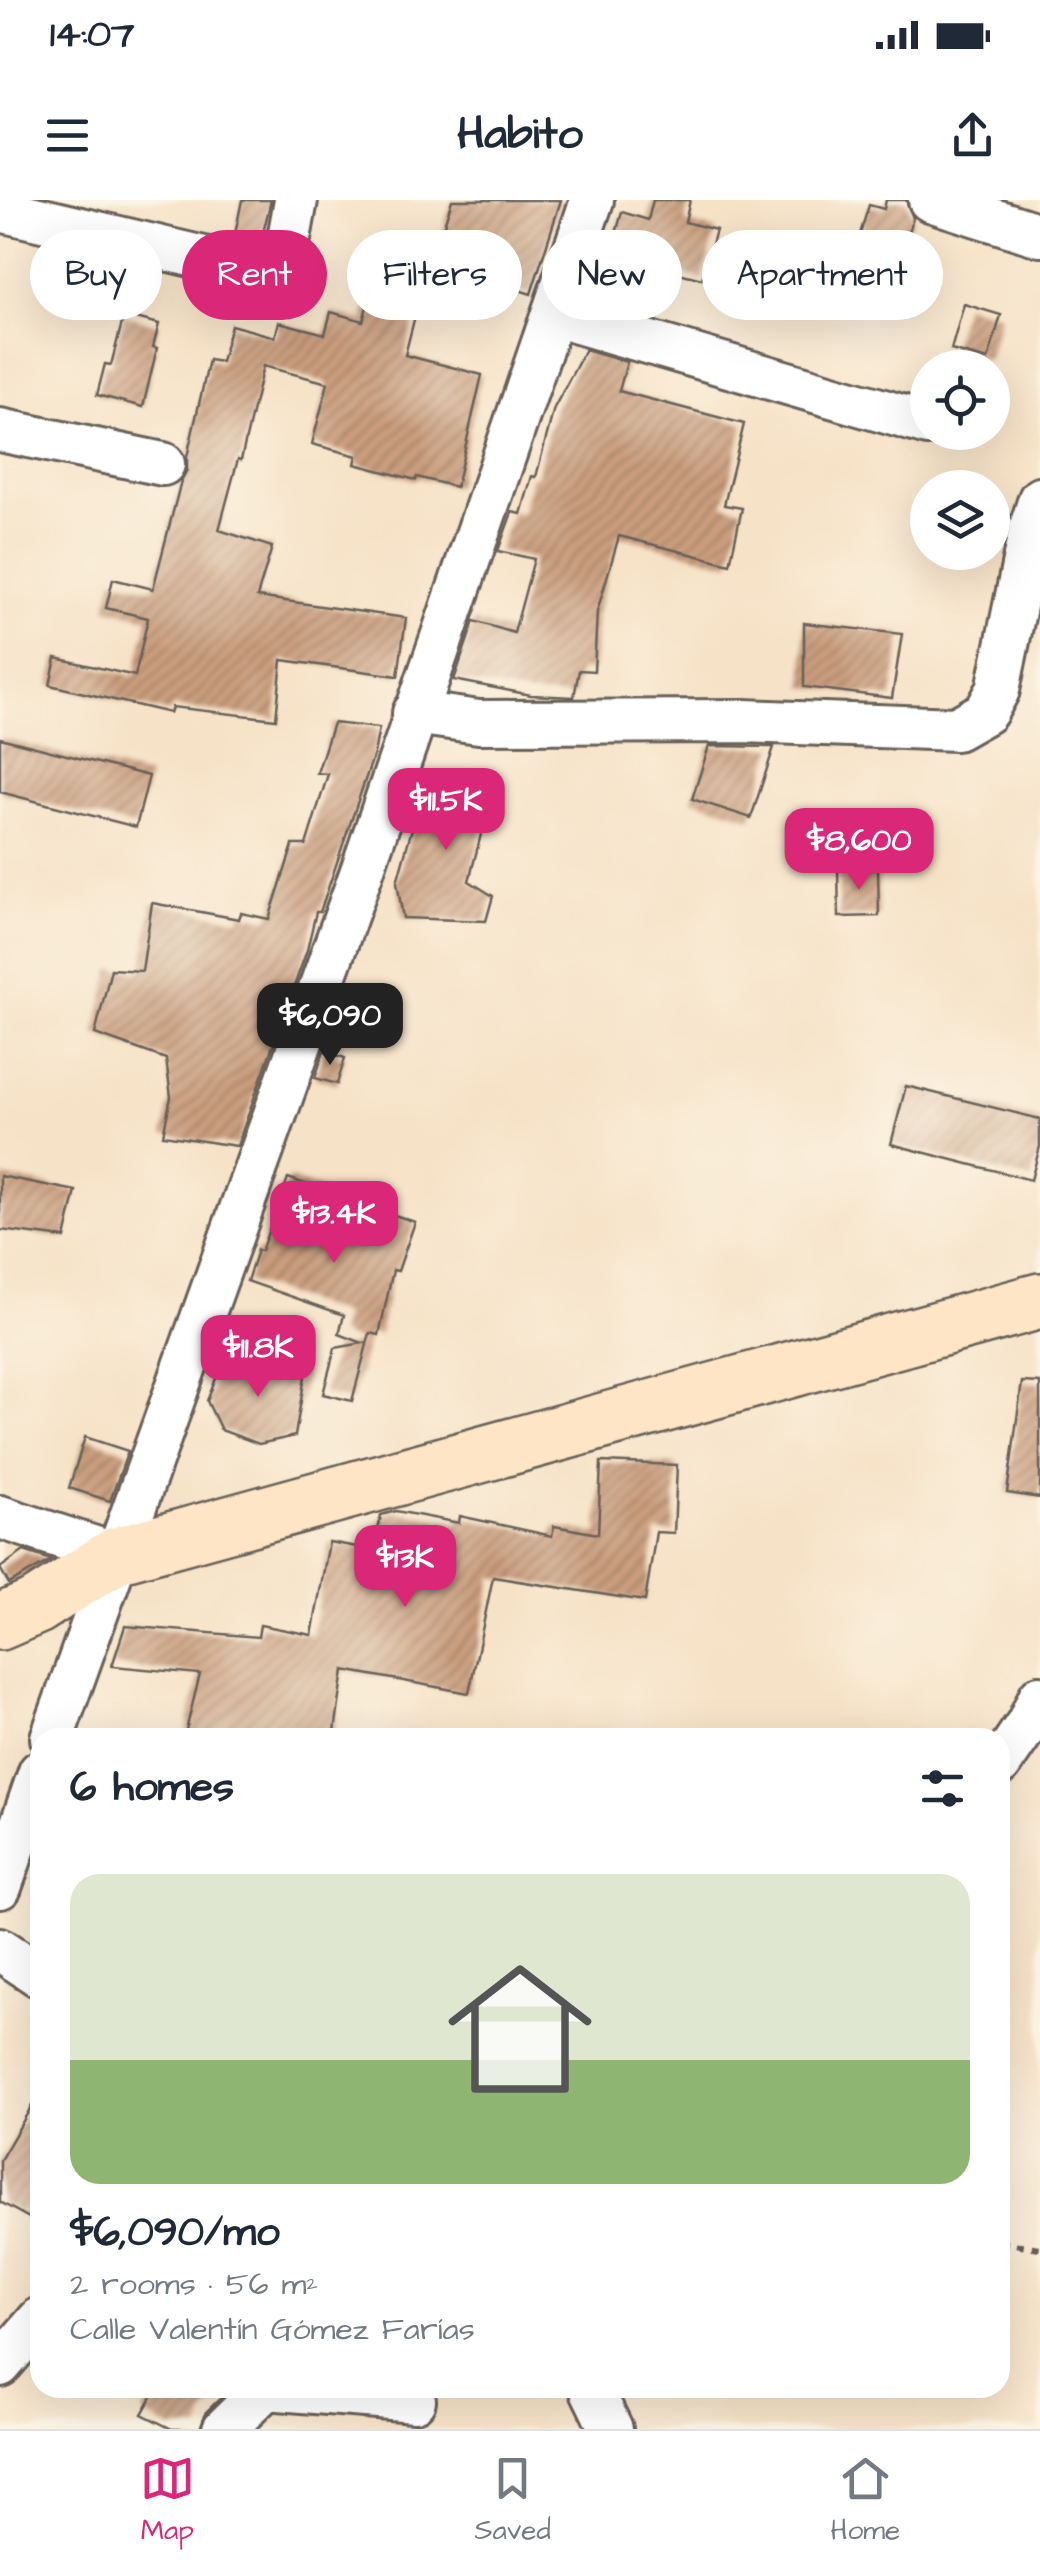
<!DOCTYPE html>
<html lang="en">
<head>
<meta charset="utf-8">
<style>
	:root { --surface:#fff; --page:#f2f2f3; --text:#1f2937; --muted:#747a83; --line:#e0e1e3; --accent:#db2777 }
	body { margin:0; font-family:"Architects Daughter",sans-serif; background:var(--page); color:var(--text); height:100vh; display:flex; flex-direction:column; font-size:38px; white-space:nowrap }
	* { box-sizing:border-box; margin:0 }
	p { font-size:32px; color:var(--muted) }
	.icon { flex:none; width:55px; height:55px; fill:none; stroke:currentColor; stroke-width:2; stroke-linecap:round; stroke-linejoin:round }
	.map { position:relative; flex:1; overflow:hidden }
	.side { position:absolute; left:30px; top:1528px; width:980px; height:670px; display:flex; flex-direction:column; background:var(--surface); border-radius:30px; box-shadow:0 10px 40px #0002 }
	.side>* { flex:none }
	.hud { position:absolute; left:30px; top:30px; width:980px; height:90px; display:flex; gap:20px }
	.tools { position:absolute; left:910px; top:150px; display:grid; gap:20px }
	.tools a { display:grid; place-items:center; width:100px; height:100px; border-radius:50%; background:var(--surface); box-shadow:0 10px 40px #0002; font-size:50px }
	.price { position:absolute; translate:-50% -85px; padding:0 22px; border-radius:20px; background:var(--accent); color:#fff; font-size:32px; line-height:65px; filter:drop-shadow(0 2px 5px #0008) }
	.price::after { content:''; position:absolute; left:50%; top:60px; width:30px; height:22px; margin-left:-15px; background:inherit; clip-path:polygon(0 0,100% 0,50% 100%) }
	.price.current { background:#222; color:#fff }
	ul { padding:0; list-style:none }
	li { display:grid; align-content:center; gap:20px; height:530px; padding:0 40px }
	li+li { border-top:2px solid var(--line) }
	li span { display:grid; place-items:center; height:310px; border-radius:30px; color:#555 }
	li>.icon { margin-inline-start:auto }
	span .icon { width:180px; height:180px; fill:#fffc; stroke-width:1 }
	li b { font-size:42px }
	h2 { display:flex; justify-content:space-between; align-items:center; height:120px; padding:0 40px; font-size:42px }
	.pill { padding:0 35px; border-radius:45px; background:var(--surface); box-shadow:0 10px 40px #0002; font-size:35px; line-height:90px }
	.pill.current { background:var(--accent); color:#fff }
	.status { display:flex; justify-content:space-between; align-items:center; height:70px; padding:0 50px; background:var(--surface); direction:ltr }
	.status svg { height:28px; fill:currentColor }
	header { display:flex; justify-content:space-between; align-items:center; height:130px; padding:0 40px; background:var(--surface); font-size:45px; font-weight:700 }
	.dock { display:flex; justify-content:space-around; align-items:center; height:140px; border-top:2px solid var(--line); background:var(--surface); font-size:28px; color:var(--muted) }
	.dock a { display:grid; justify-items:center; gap:5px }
	.dock .current { color:var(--accent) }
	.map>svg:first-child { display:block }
	.building { fill:url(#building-hatch) }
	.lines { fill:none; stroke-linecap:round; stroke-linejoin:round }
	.minor-casing { stroke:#686158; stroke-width:48 }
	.secondary-casing { stroke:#686158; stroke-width:60 }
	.path { stroke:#686158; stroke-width:6; stroke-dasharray:8 8; stroke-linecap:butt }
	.minor { stroke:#fff; stroke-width:42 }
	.secondary { stroke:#fde5c5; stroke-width:55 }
</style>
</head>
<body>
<div class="status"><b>14:07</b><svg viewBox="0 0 49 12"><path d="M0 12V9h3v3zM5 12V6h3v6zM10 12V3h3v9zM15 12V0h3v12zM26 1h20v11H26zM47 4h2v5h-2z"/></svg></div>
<header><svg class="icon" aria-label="menu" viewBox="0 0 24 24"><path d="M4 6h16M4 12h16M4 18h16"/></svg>Habito<svg class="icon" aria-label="share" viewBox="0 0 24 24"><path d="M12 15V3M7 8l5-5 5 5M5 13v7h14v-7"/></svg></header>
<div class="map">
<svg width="1040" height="2229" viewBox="0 0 1040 2229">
	<defs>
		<pattern id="building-hatch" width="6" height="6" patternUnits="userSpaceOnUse" patternTransform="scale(2.5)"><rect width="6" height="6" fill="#ca9e7e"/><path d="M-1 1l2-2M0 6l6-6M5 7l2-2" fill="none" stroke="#a38066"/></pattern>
	</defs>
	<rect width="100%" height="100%" fill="#fcf5e5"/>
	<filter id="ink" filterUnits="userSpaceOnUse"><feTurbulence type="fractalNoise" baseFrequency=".01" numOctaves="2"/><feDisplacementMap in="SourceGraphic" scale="20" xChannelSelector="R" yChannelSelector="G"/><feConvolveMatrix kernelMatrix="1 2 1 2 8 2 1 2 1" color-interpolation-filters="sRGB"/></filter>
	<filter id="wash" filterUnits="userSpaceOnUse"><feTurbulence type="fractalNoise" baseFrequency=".0048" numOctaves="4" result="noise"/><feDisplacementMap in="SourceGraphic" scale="40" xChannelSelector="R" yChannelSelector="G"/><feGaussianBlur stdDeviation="2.25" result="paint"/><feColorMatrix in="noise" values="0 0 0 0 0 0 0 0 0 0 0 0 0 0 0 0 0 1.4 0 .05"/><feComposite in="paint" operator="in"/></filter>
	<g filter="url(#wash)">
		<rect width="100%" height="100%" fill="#f6e2c7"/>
		<g id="blocks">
			<g class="building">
				<polygon points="242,0 271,0 261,41 235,34"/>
				<polygon points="452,0 561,0 531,94 432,62"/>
				<polygon points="653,0 690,0 685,22 716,30 702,79 656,67 647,105 643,104 640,114 614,106 627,52 612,48 622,12 648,20"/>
				<polygon points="886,0 906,0 913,18 902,57 857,44 869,5 884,9"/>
				<polygon points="372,88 419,100 405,155 482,175 456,287 417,277 416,280 355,264 357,256 312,244 328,183 263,166 241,260 238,259 219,330 272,347 257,397 406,418 398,476 282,460 276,519 172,507 170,513 50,485 56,458 135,476 148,418 106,408 113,379 153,389 181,281 187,270 187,257 209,160 221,162 231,125 275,137 279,122 325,134 331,112 363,121"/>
				<polygon points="964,104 1001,115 988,160 951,150"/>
				<polygon points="124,115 159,124 153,147 157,148 143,207 97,195 105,164 111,165"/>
				<polygon points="585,150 627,162 619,191 744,224 724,305 742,308 730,364 619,336 597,412 594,471 579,470 574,497 531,495 454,480 474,421 514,433 534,359 498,351 512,312 521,314 532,276 536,277 554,208"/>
				<polygon points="804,423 902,434 892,498 804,487"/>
				<polygon points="333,523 379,528 374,554 320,712 316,712 307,750 237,946 163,935 171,897 166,859 95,834 111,769 142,771 152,703 239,719 241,713 269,719 293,645 306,645 328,574 317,573"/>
				<polygon points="0,538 149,576 136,627 0,592"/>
				<polygon points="709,546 774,547 751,618 692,599"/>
				<polygon points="430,579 495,580 469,681 493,696 486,721 403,718 397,682 418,607"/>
				<polygon points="878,669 879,716 839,717 838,670"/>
				<polygon points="324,851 345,858 337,884 315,878"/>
				<polygon points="906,886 1040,919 1040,946 1031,980 891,944"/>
				<polygon points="0,976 76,991 65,1038 0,1030"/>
				<polygon points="288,978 415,1022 398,1071 393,1070 379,1135 370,1133 352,1201 323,1194 335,1148 363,1143 339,1134 344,1115 247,1081 257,1050 261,1051"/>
				<polygon points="264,1159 306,1170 295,1236 259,1244 221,1230 207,1201 221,1166"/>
				<polygon points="1022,1182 1040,1183 1040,1298 1007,1293"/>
				<polygon points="85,1237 128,1251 110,1301 69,1288"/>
				<polygon points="601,1262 677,1265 674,1333 656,1332 645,1401 493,1377 469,1493 344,1470 334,1538 184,1538 200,1474 112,1466 125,1426 258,1437 260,1425 312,1435 329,1342 374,1350 381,1315 396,1311 459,1323 460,1316 552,1336 554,1326 598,1334"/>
				<polygon points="24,1351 51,1360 9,1384 0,1368"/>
				<polygon points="40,1892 40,2024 0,2002 0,1960"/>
				<polygon points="157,2188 231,2188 206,2212 200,2229 172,2229 142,2214"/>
			</g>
		</g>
	</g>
	<g filter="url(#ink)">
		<use href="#blocks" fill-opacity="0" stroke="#686158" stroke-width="2.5"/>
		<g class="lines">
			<g class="minor-casing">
				<g id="minor">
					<polyline points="930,0 1040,35"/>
					<polyline points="0,10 259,71 286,55 296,0"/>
					<polyline points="554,115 928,224"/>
					<polyline points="0,230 163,264"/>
					<polyline points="414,513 479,522 744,521 956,529 986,512 998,490 1031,327 1040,299"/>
					<polyline points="0,1317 116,1355"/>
					<polyline points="52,1538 361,674 592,0"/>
					<polyline points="1000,1564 1028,1523 1040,1497"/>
					<polyline points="0,1687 40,1572"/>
					<polyline points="0,1749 40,1776"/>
					<polyline points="0,2165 40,2119"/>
					<polyline points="591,2188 611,2229"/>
					<polyline points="224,2229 266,2188 414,2200"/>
				</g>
			</g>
			<g class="secondary-casing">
				<polyline id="secondary" points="0,1422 37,1406 116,1355 1040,1101"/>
			</g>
			<polyline class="path" points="1000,2042 1040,2048"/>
			<use href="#minor" class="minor"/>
			<use href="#secondary" class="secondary"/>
		</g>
	</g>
</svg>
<div class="tools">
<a><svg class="icon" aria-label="locate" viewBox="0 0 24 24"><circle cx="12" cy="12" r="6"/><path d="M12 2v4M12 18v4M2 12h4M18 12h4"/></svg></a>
<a><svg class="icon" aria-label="layers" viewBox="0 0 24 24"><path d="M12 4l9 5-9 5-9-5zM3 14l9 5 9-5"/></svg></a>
</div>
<b class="price" style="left:446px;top:653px">$11.5K</b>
<b class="price" style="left:859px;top:693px">$8,600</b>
<b class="price current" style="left:330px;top:868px">$6,090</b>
<b class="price" style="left:334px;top:1066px">$13.4K</b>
<b class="price" style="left:258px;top:1200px">$11.8K</b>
<b class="price" style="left:405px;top:1410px">$13K</b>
<div class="hud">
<a class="pill">Buy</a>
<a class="pill current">Rent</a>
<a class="pill">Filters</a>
<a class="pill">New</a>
<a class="pill">Apartment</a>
</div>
<section class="side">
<h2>6 homes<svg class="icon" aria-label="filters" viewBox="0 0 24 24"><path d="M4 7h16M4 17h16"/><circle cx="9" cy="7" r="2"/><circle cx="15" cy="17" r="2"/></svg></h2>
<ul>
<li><span style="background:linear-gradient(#dfe7d0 60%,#8fb573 0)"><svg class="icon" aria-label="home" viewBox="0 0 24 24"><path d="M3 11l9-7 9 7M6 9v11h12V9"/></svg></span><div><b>$6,090/mo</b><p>2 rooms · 56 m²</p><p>Calle Valentín Gómez Farías</p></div></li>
</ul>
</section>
</div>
<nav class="dock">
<a class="current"><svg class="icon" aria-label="map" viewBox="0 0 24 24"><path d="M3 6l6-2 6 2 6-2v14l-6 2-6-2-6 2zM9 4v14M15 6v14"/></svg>Map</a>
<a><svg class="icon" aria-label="saved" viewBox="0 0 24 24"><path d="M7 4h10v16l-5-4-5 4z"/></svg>Saved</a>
<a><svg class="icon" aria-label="home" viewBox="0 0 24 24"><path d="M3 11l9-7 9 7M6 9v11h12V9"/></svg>Home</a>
</nav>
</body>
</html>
